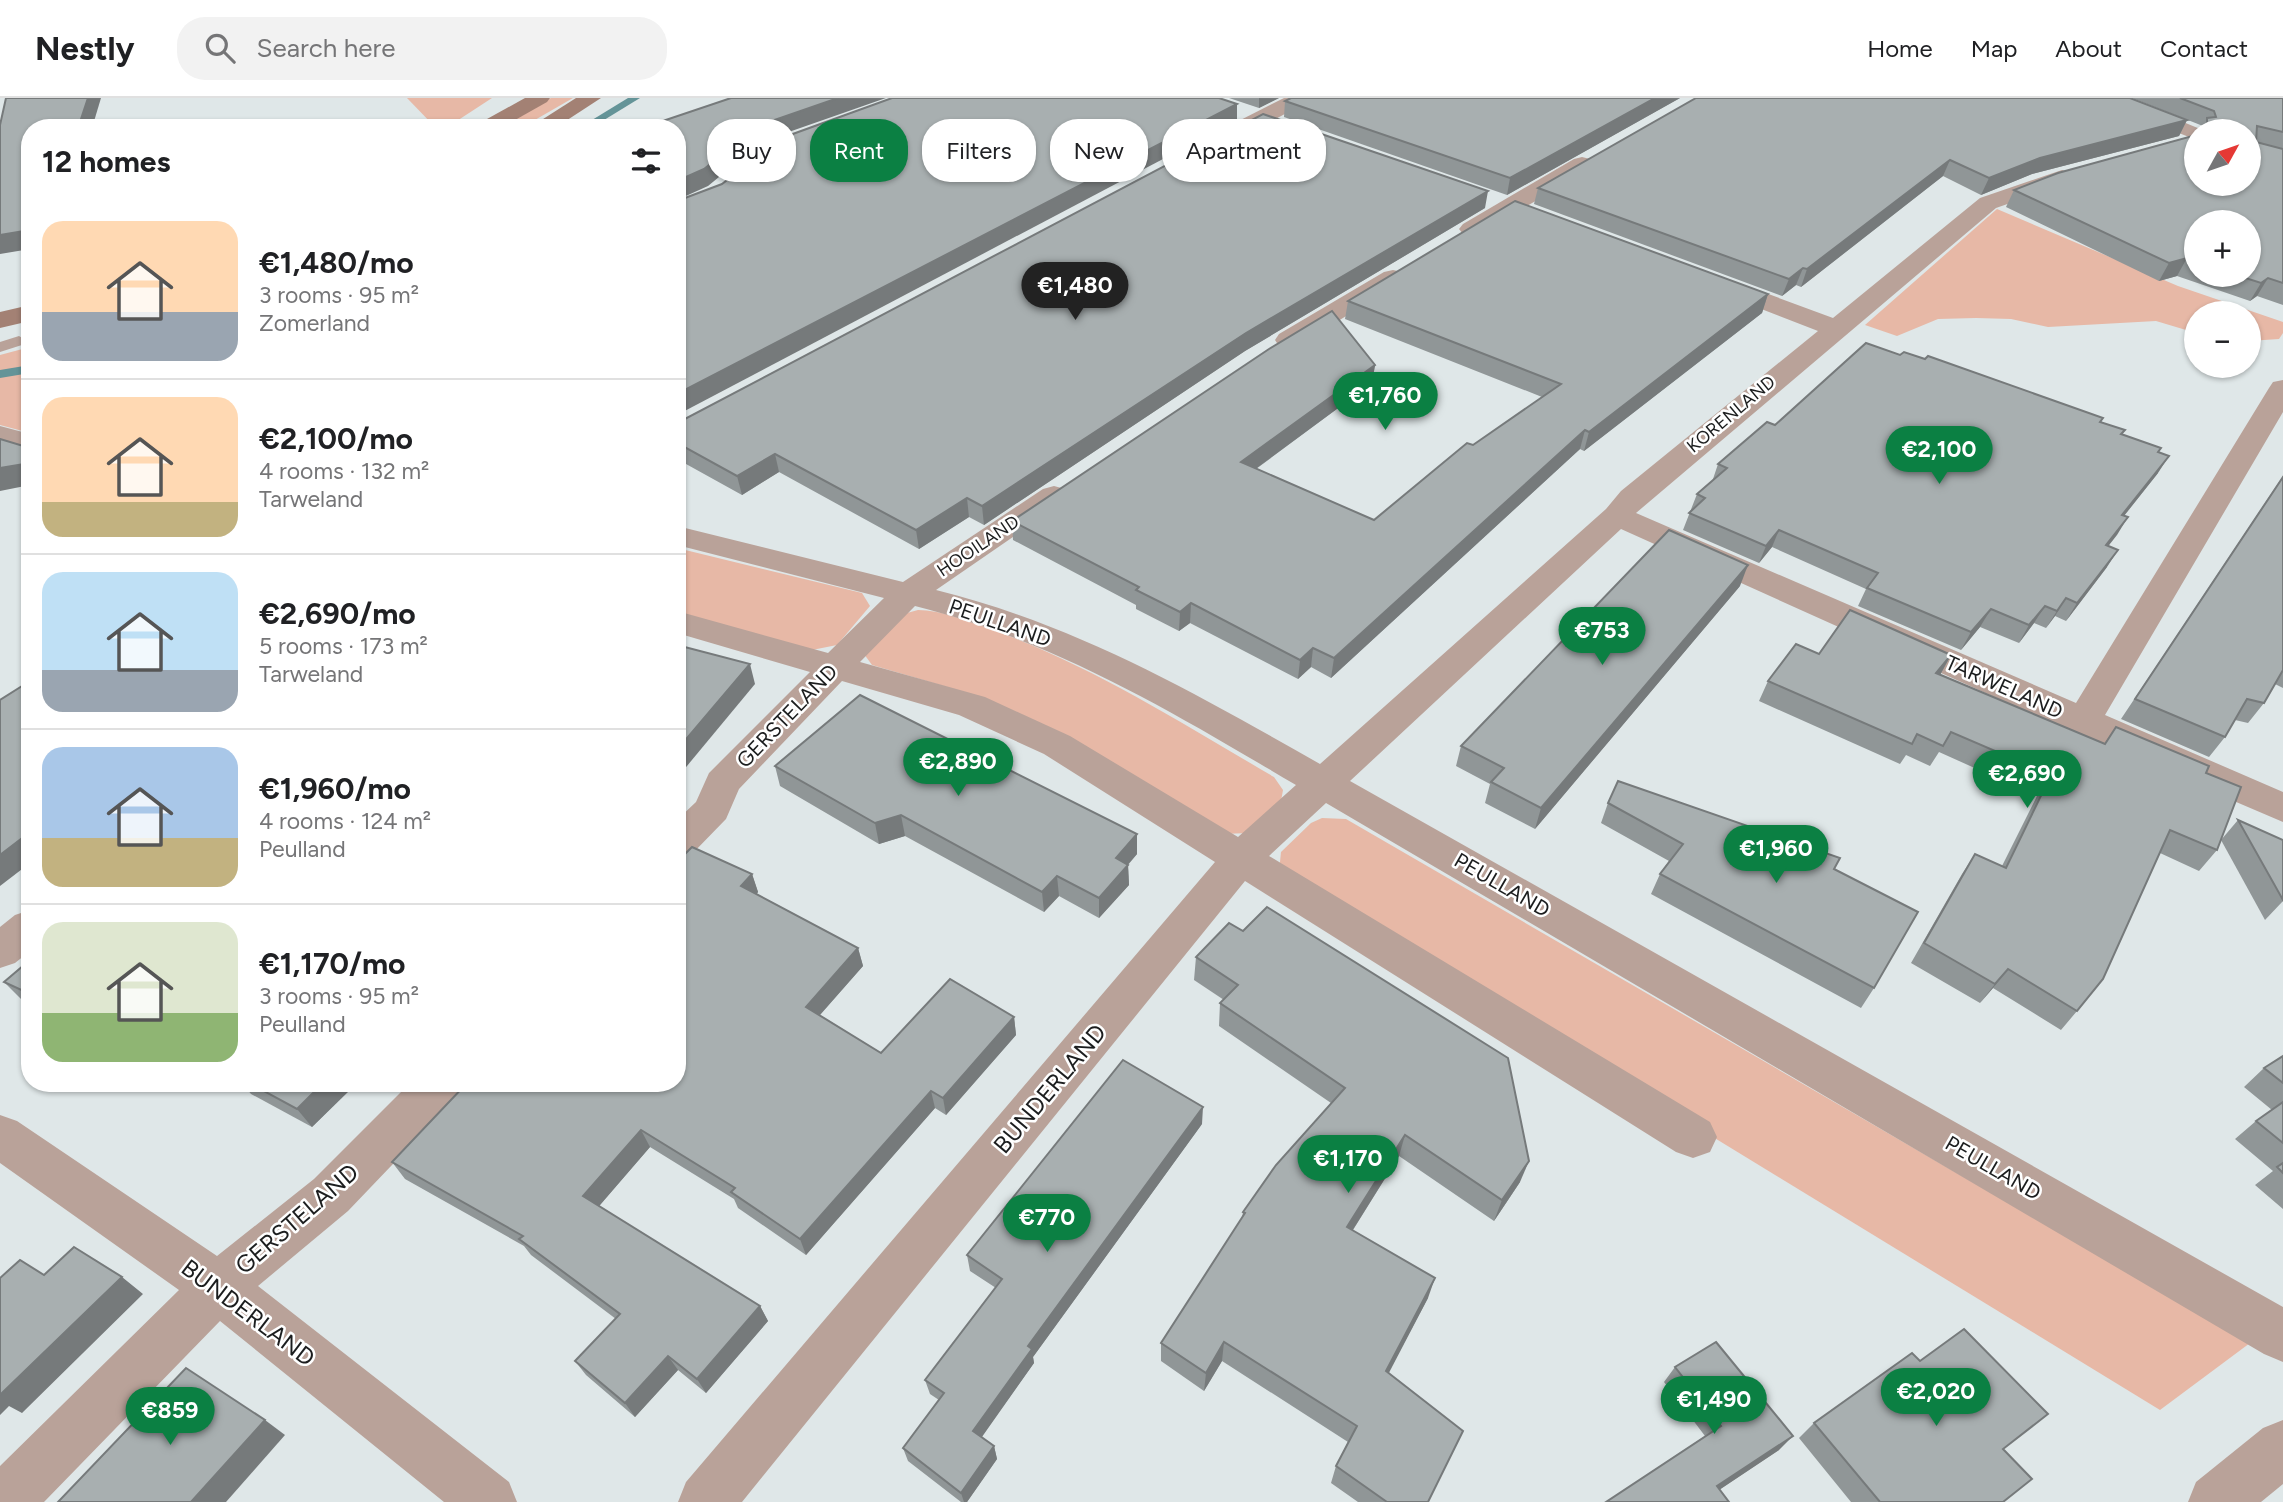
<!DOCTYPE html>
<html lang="en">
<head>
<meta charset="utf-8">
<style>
	:root { --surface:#fff; --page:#f2f2f2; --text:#202124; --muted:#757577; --line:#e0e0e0; --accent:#0b8043 }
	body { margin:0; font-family:Figtree,sans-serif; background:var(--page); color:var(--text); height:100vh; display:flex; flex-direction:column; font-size:26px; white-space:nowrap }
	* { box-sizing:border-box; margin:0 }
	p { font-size:23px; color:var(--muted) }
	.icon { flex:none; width:38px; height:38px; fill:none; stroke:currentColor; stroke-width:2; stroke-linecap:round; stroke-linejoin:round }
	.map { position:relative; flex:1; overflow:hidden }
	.details { position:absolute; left:21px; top:21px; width:665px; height:973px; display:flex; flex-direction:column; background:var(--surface); border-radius:28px; box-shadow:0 2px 5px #0004 }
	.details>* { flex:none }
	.guide { position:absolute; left:707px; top:21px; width:665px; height:63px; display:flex; gap:14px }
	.needle { width:46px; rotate:50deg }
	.fabs { position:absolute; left:2184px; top:21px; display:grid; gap:14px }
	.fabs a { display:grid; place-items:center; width:77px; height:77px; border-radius:50%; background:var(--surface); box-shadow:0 2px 5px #0004; font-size:35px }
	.price { position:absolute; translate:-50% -60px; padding:0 16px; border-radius:24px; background:var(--accent); color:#fff; font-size:23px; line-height:46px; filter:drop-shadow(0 2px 4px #0008) }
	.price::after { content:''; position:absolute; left:50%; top:42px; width:21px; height:16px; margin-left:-10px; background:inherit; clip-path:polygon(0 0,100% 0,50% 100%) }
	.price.current { background:#222; color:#fff }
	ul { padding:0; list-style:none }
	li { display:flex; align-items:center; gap:21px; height:175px; padding:0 21px }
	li+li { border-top:2px solid var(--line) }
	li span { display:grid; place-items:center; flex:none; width:196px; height:140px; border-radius:21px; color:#555 }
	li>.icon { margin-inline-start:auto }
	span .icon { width:84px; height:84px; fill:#fffc; stroke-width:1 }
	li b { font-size:30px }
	h2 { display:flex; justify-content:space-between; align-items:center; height:84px; padding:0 21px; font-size:30px }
	.chip { padding:0 24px; border-radius:28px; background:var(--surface); box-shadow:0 2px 5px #0004; font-size:24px; line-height:63px }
	.chip.current { background:var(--accent); color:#fff }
	header { display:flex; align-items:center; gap:42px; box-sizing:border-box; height:98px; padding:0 35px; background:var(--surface); border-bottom:2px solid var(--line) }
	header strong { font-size:33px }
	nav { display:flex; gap:38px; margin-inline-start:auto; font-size:24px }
	.search { width:490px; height:63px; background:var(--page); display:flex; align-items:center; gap:18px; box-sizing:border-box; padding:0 24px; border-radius:28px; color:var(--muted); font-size:26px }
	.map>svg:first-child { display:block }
	.green { fill:#e7b8a6 }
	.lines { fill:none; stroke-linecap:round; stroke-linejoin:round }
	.stream { fill:#649498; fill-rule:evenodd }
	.service { fill:#b9a299; fill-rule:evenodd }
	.minor { fill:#b9a299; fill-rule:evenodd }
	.secondary { fill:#a38174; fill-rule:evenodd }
	.wall { fill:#909697; fill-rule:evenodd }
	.shaded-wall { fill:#767a7b }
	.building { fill:#a8afb0; stroke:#767a7b; stroke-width:2 }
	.labels { text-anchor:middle; stroke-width:5; stroke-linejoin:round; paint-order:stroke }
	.far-street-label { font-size:18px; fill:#1b1d1e; stroke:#fff }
	.street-label { font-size:21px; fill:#1b1d1e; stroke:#fff }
	.near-street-label { font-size:24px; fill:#1b1d1e; stroke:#fff }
</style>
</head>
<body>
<header>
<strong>Nestly</strong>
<div class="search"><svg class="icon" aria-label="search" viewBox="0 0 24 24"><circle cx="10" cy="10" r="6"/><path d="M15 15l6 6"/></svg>Search here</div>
<nav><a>Home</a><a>Map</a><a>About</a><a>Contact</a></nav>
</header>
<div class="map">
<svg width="2283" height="1404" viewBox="0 0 2283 1404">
	<rect width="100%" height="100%" fill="#dfe7e8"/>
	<g class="green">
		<polygon points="407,0 492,0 446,30 436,30"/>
		<polygon points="551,0 573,0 521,30 497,30"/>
		<polygon points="1997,111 2178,188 2283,224 2283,235 2279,241 2249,243 2249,215 2196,215 2196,235 2156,223 2048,229 2011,221 1976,220 1938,221 1897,238 1865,227"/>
		<polygon points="30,249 30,335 0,327 0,257"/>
		<polygon points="677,450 862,495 870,508 837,547 812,552 677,516"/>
		<path d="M 918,512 C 941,512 963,522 985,529 C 1088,565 1180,624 1274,679 L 1283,692 L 1281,703 L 1249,735 L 1223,736 L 964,594 L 872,567 L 864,556 L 907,515 Z"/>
		<polygon points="1322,720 1346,721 2250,1245 2160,1312 1279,774 1281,754 1311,725"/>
	</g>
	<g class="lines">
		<g class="stream">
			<polygon points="628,0 640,0 591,30 579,30"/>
			<polygon points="30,267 30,275 0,280 0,272"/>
		</g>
		<polygon class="service" points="19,238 27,243 25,246 0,254 0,244"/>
		<g class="minor">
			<polygon points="1284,0 1310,0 1307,4 1227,47 1211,47 1208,42 1211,37"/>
			<polygon points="2097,0 2125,0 2205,33 2196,33 2196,41 2189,39 2100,4"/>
			<polygon points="1582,59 1590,61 1593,66 1590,71 1479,136 1463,136 1459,131 1463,126 1574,61"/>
			<path d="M 2062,72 L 2070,74 L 2073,79 L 2070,84 L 1996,110 L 1636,415 L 2076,605 L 2269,290 L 2273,284 L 2283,282 L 2283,314 L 2105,617 L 2283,694 L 2283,724 L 2070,633 L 1621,431 L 1350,683 L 2283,1209 L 2283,1264 L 2264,1256 L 1326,705 L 1269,758 L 1710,1024 L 1717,1039 L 1710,1054 L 1693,1060 L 1676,1054 L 1245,783 L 742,1404 L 678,1404 L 686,1384 L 1215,764 L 1044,656 L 959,617 L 842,583 L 739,691 L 726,721 L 691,757 L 677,761 L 677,722 L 696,704 L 709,675 L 810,574 L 677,535 L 677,513 L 828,555 L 884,500 L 677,447 L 677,428 L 903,484 L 1043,391 L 1054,388 L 1065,391 L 1069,397 L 1065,403 L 936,492 C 1077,527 1195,595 1320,666 L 1606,411 L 1621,393 L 1818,233 L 1707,190 L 1703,185 L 1707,180 L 1716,177 L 1725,180 L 1833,220 L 1980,100 ZM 915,508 C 1057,544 1172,614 1296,687 L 1238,739 L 1070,638 L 985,599 L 860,564 Z"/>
			<polygon points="1393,172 1402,174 1405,179 1402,184 1297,248 1288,250 1279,248 1275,242 1279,236 1384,174"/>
			<polygon points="0,328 30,336 30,354 0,346"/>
			<polygon points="30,812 30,853 15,865 0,870 0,829 15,817"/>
			<polygon points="410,985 464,985 457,999 348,1113 258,1188 509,1384 517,1404 444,1404 220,1223 44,1404 0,1404 0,1368 179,1192 0,1065 0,1017 17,1023 217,1158 314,1081"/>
			<polygon points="2283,1322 2283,1386 2261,1404 2188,1404 2196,1384 2263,1330"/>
		</g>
		<g class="secondary">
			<polygon points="525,0 550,0 547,4 501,30 475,30 478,26"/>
			<polygon points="576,0 601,0 555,30 529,30"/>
			<polygon points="30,207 30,223 0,230 0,214"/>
		</g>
	</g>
	<g class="wall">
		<polygon points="1229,0 1279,0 1259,10"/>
		<polygon points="1291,0 1680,0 1507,97 1284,19 1285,3"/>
		<path d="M 2132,0 L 2283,0 L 2283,207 L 2257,198 L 2250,203 L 2177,178 L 2159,183 L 2006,109 L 2014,92 L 2249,33 L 2200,33 L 2203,28 ZM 2196,124 L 2249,177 L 2196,177 Z"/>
		<polygon points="2187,22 2179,38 2032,76 1981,97 1943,78 1801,189 1796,187 1782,198 1534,106 1538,90"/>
		<polygon points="1485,110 1245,253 984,427 969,419 919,451 779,374 742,397 677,361 677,323"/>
		<polygon points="1768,196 1762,215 1584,353 1580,351 1331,580 1311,569 1298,581 1190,525 1179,533 1136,511 1136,507 1013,442 1012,423 1375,267 1372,285 1256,371 1374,422 1473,347 1542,299 1345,221 1348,203"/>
		<polygon points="1900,257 1925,261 2103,320 2101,324 2125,332 2122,337 2161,350 2158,354 2158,375 2124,418 2128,419 2108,448 2107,469 2066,523 2055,518 2046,530 2034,525 2019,545 1980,529 1961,552 1858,508 1866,491 1772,449 1759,465 1683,432 1697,396 1712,384 1718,366 1775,327"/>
		<polygon points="2283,378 2283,590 2275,586 2264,605 2248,625 2235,622 2225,639 2209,659 2121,621"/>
		<polygon points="1740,488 1535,731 1485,705 1490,686 1456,668 1461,648"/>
		<polygon points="1819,556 1951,557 1940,577 2104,646 2116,629 2206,675 2217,752 2199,773 2160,755 2077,913 2061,932 1993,890 1980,905 1911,865 1962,776 1975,756 2002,768 2037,698 1939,654 1930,668 1906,657 1900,666 1759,603 1768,583"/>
		<polygon points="775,668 1137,736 1137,756 1128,767 1129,787 1099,820 1059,798 1044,814 905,738 879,746 780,688"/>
		<polygon points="1608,705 1834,771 1874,890 1861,910 1651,796 1660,776 1669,763 1601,725"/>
		<polygon points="2238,722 2283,742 2283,803 2265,822 2221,742"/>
		<polygon points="752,776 758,794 757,796 858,850 863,868 820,917 881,955 1014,919 1016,937 946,1017 935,1010 806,1157 738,1110 734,1101 650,1049 599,1108 760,1208 768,1223 706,1295 678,1272 635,1319 586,1277 575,1263 616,1221 531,1157 524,1148 405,1081 392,1064 677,985"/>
		<polygon points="1229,825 1520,1084 1494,1123 1399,1058 1353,1132 1428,1200 1388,1275 1428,1404 1358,1404 1331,1385 1336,1368 1348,1344 1222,1263 1204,1293 1161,1263 1161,1245 1242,1120 1243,1114 1331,1005 1219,928 1220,905 1224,902 1194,882 1196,859"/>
		<polygon points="30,862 30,906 23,903 4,884"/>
		<polygon points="2283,958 2283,1111 2255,1087 2273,1073 2235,1041 2256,1023 2272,1012 2244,989 2264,970"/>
		<polygon points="242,985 357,985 312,1029 251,996"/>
		<polygon points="1202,1026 1033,1259 1034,1265 981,1339 994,1348 997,1361 967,1404 961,1404 908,1363 903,1350 939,1302 930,1296 925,1282 996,1190 970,1173 967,1157"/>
		<polygon points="1920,1263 2003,1351 2003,1404 1851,1404 1799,1340 1814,1325"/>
		<polygon points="1675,1269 1779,1352 1719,1392 1606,1404 1705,1338 1664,1284"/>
	</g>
	<g class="shaded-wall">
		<polygon points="88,0 101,0 92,30 78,30"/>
		<polygon points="838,0 886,0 763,43 708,88 677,102 677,83 760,27"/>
		<polygon points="1259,0 1279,0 1259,10"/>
		<polygon points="1655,0 1680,0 1507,97 1510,80"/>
		<polygon points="1237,6 1237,22 677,317 677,296"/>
		<polygon points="2187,22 2179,38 2032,76 1981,97 1989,80 2040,60"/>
		<polygon points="1950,62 1943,78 1801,189 1807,171"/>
		<polygon points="1488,93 1485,110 1245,253 984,427 982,408 1246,235"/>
		<polygon points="30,132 30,151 0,156 0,137"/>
		<polygon points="2187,160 2177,178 2159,183 2169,165"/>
		<polygon points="1803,170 1796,187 1782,198 1789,181"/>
		<polygon points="2268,180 2257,198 2250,203 2261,185"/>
		<polygon points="1768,196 1762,215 1584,353 1589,334"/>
		<polygon points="1375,267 1372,285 1239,383 1241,364"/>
		<polygon points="1585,332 1580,351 1331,580 1334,560"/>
		<polygon points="775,356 779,374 742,397 737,378"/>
		<polygon points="2169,358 2158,375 2111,434 2122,417"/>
		<polygon points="30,365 30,387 0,393 0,370"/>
		<polygon points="967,400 969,419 919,451 916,432"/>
		<polygon points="2128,419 2117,437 2095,465 2106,447"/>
		<polygon points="1779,432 1772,449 1759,465 1766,448"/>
		<polygon points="2118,452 2107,469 2066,523 2077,505"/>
		<polygon points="1748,467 1740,488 1535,731 1541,710"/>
		<polygon points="2066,500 2055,518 2046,530 2057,513"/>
		<polygon points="1191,505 1190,525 1179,533 1180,514"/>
		<polygon points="2045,508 2034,525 2019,545 2029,527"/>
		<polygon points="1991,511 1980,529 1961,552 1971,534"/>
		<polygon points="1313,550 1311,569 1298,581 1300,562"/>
		<polygon points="1951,557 1940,577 1936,575"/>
		<polygon points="750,566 755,586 677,680 677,652"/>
		<polygon points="901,717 905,738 879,746 875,725"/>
		<polygon points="30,734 30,765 0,788 0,757"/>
		<polygon points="1137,736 1137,756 1116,780 1116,760"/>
		<polygon points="1128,767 1129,787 1099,820 1099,800"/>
		<polygon points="752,776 758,794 747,806 741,788"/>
		<polygon points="1057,778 1059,798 1044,814 1042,794"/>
		<polygon points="858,850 863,868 811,927 806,909"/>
		<polygon points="2008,871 1993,890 1980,905 1995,886"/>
		<polygon points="1014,919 1016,937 946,1017 943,1000"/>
		<polygon points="323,985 357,985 312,1029 297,1011"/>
		<polygon points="931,993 935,1010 806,1157 800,1141"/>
		<polygon points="1203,1009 1202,1026 1033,1259 1034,1265 977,1346 973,1333 1028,1248"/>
		<polygon points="641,1032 650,1049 594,1114 583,1098"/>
		<polygon points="1405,1037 1399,1058 1342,1149 1347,1129"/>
		<polygon points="1529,1063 1520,1084 1494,1123 1502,1102"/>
		<polygon points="122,1179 143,1196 22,1315 9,1308 0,1317 0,1297"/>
		<polygon points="1435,1180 1428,1200 1380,1292 1386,1273"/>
		<polygon points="760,1208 768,1223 706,1295 697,1281"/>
		<polygon points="1224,1244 1222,1263 1204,1293 1206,1275"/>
		<polygon points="668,1258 678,1272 635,1319 625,1305"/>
		<polygon points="265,1322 285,1337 226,1404 191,1404"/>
		<polygon points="1793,1338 1779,1352 1704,1402 1717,1388"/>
		<polygon points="994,1348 997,1361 967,1404 964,1404 961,1395"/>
	</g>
	<g class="building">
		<polygon points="6,0 88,0 78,30 30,30 30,132 0,137 0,27"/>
		<polygon points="731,0 838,0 760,27 704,71 677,83 677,30 642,30"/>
		<polygon points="892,0 1219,0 1237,6 677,296 677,103 722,86 779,41"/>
		<polygon points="1291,0 1655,0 1510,80 1285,3"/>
		<polygon points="1696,0 2130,0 2187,22 2040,60 1989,80 1950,62 1807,171 1803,170 1789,181 1538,90"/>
		<polygon points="2180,0 2283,0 2283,34 2257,28 2256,44 2283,51 2283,185 2268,180 2261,185 2236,177 2249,177 2249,124 2196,124 2196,163 2187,160 2169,165 2014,92 2058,75 2196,37 2196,86 2249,86 2249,33 2207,33 2207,20 2216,19 2214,13"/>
		<polygon points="1263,16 1488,93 1246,235 982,408 967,400 916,432 775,356 737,378 677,345 677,323 683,322"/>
		<polygon points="1515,103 1768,196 1589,334 1585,332 1334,560 1313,550 1300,562 1191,505 1180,514 1136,492 1139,489 1012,423 1269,251 1332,213 1375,267 1241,364 1374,422 1467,345 1473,347 1561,286 1348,203"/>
		<polygon points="1866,245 1900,257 1904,254 1925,261 1928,258 2103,320 2100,324 2125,332 2121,336 2161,350 2158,354 2169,358 2122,417 2128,419 2106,447 2118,452 2077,505 2066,500 2057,513 2045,508 2029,527 1991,511 1971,534 1867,490 1878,475 1779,432 1766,448 1689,415 1705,400 1697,396 1727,370 1718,366 1767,324 1775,327"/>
		<polygon points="0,341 30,350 30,365 0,370"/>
		<polygon points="2283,379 2283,572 2264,605 2247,601 2225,639 2135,601"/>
		<polygon points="1669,432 1748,467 1541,710 1491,684 1504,670 1461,648"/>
		<polygon points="1850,512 1951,557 1936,575 2105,646 2116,629 2209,668 2206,675 2241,689 2217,752 2170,732 2103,881 2077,913 2008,871 1995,886 1924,845 1975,756 2006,770 2051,677 1951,634 1943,648 1917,636 1912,646 1768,583 1796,546 1819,556"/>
		<polygon points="677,547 750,566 677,652"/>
		<polygon points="30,583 30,734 0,757 0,602"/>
		<polygon points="860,597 1137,736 1116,760 1128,767 1099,800 1057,778 1042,794 901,717 875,725 775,668"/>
		<polygon points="1618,683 1840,760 1834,771 1918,814 1874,890 1660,776 1683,746 1608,705"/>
		<polygon points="2238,722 2283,742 2283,802"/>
		<polygon points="692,749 752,776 741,788 858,850 806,909 881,955 950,881 1014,919 943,1000 931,993 800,1141 731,1094 735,1090 641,1032 583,1098 760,1208 697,1281 668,1258 625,1305 575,1263 620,1216 519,1141 523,1138 392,1064 467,985 677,985 677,764"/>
		<polygon points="1267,809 1508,960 1529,1063 1502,1102 1405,1037 1347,1129 1435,1180 1386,1273 1463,1333 1428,1404 1387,1404 1336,1368 1357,1328 1224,1244 1206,1275 1161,1245 1245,1115 1243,1114 1276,1067 1345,990 1220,905 1238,887 1196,859 1229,825 1243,833"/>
		<polygon points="30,862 30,896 4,884"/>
		<polygon points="2283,958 2283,985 2264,970"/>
		<polygon points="1123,962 1203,1009 1028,1248 1032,1251 973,1333 994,1348 961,1395 903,1350 944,1295 925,1282 1002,1181 967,1157"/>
		<polygon points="249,985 323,985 297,1011"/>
		<polygon points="2283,1004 2283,1045 2256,1023"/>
		<polygon points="2283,1065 2283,1075 2277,1069"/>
		<polygon points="74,1149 122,1179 0,1297 0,1180 20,1162 44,1177"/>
		<polygon points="1964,1231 2048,1316 2003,1351 2032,1381 2003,1404 1880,1404 1814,1325 1912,1255 1920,1263"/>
		<polygon points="1716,1244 1793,1338 1717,1388 1729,1404 1606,1404 1721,1328 1675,1269"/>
		<polygon points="186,1270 265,1322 191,1404 58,1404"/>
	</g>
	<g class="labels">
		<g class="far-street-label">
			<text transform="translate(1731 316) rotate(-40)" y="6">KORENLAND</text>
			<text transform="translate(978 448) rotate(-34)" y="6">HOOILAND</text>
		</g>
		<g class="street-label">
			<text transform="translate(1000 525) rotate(19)" y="7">PEULLAND</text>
			<text transform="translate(2004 589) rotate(24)" y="7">TARWELAND</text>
			<text transform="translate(787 618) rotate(-46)" y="7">GERSTELAND</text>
			<text transform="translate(1502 787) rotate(30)" y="7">PEULLAND</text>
			<text transform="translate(1993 1070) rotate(30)" y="7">PEULLAND</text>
		</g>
		<g class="near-street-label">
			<text transform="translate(1050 991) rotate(-50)" y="8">BUNDERLAND</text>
			<text transform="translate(297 1121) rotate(-41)" y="8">GERSTELAND</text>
			<text transform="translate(248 1215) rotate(37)" y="8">BUNDERLAND</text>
		</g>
	</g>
</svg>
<div class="fabs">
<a><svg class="needle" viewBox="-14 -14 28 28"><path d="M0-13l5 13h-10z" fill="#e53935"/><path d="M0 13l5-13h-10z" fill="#757577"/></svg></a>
<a>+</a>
<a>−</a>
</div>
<b class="price current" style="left:1075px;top:224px">€1,480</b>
<b class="price" style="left:1385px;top:334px">€1,760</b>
<b class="price" style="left:1939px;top:388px">€2,100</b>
<b class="price" style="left:1602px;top:569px">€753</b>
<b class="price" style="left:958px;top:700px">€2,890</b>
<b class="price" style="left:2027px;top:712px">€2,690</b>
<b class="price" style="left:1776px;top:787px">€1,960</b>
<b class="price" style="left:1348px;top:1097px">€1,170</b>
<b class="price" style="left:1047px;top:1156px">€770</b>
<b class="price" style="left:1936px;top:1330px">€2,020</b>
<b class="price" style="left:1714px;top:1338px">€1,490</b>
<b class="price" style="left:170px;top:1349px">€859</b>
<div class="guide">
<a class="chip">Buy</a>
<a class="chip current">Rent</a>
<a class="chip">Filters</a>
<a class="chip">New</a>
<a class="chip">Apartment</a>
</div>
<section class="details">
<h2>12 homes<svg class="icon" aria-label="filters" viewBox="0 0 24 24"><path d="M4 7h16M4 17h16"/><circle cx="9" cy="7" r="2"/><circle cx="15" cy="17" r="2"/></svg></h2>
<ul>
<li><span style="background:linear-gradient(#ffd9b3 65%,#9aa5b1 0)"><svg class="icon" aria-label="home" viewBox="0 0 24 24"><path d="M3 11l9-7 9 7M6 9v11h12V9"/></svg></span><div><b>€1,480/mo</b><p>3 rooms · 95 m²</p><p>Zomerland</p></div></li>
<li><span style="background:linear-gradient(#ffd9b3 75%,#c2b280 0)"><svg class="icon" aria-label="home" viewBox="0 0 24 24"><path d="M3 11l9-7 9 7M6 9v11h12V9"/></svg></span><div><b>€2,100/mo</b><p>4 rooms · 132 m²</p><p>Tarweland</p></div></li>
<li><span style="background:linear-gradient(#bfe0f5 70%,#9aa5b1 0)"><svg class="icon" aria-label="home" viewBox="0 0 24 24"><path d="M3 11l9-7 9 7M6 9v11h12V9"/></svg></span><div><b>€2,690/mo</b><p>5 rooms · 173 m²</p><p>Tarweland</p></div></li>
<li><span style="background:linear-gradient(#a9c7e8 65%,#c2b280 0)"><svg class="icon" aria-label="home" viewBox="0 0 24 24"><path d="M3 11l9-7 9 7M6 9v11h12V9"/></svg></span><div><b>€1,960/mo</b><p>4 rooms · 124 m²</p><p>Peulland</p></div></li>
<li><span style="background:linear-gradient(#dfe7d0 65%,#8fb573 0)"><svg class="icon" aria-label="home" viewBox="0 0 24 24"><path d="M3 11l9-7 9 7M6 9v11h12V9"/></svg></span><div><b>€1,170/mo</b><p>3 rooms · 95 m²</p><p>Peulland</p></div></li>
</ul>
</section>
</div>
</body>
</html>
